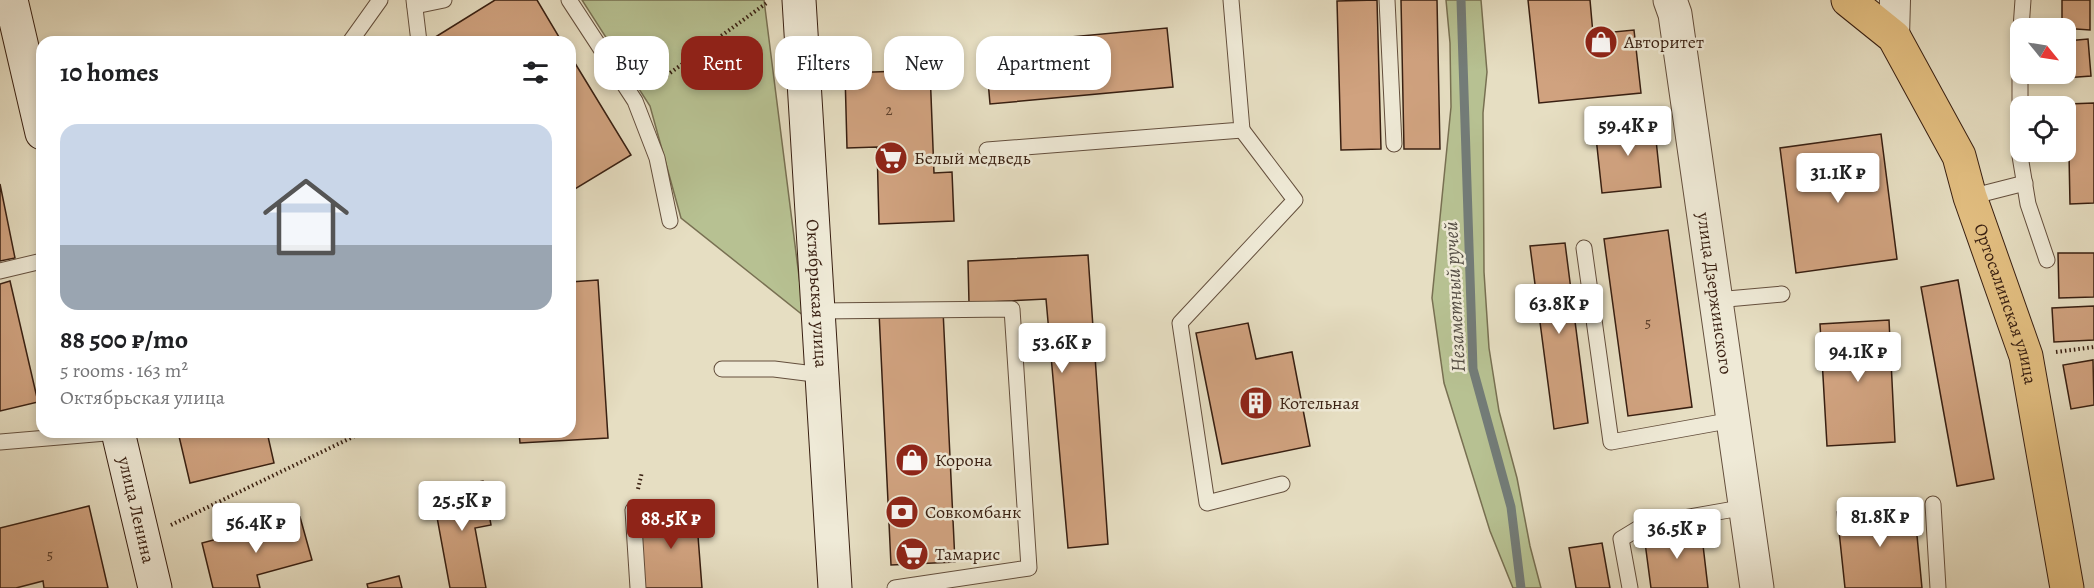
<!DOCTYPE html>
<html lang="en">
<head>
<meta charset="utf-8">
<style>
	:root { --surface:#fff; --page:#f6f6f6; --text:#202124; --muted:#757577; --line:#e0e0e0; --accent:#8f2418 }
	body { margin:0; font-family:Alegreya,serif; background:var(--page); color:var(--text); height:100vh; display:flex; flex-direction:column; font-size:22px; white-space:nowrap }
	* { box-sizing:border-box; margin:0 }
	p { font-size:20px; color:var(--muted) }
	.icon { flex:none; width:33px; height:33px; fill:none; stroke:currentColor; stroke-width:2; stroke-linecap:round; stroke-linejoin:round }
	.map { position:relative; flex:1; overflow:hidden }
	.details { position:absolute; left:36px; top:36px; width:540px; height:402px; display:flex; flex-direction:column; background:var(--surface); border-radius:18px; box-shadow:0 3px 9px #0003 }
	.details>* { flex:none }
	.banner { position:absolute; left:594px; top:36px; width:570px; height:54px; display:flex; gap:12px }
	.needle { width:39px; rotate:120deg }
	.buttons { position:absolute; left:2010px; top:18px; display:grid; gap:12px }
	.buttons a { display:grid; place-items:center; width:66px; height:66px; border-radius:12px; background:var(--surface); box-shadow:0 3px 9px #0003; font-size:30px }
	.price { position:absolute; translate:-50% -51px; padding:0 14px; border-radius:6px; background:#fff; color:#222; font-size:20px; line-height:39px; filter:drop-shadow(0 2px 3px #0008) }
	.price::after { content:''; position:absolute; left:50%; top:36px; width:18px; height:14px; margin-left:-9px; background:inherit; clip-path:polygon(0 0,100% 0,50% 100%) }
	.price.current { background:var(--accent); color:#fff }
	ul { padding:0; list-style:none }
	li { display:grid; align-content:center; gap:12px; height:318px; padding:0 24px }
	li+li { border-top:2px solid var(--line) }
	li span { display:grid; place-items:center; height:186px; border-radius:18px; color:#555 }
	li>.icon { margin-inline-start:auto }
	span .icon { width:108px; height:108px; fill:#fffc; stroke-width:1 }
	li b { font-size:26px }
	h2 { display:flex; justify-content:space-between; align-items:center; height:72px; padding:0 24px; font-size:26px }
	.chip { padding:0 21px; border-radius:18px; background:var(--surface); box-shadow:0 3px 9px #0003; font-size:21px; line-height:54px }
	.chip.current { background:var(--accent); color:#fff }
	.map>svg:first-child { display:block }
	.green { fill:#b7c192; stroke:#787052; stroke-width:1.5 }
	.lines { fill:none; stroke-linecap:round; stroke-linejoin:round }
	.stream { stroke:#737c78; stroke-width:9 }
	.building { fill:#d0a27f; stroke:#381f11; stroke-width:1.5 }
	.service-casing { stroke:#644f3d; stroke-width:17 }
	.minor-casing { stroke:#644f3d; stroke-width:32 }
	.tertiary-casing { stroke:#644f3d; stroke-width:35 }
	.secondary-casing { stroke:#381f11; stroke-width:35 }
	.primary-casing { stroke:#381f11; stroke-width:35 }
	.path { stroke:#381f11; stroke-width:4; stroke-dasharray:1.5 3; stroke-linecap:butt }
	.service { stroke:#efead7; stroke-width:15 }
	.minor { stroke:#efead7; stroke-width:30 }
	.tertiary { stroke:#efead7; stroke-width:33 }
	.secondary { stroke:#efead7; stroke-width:33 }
	.primary { stroke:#e3bf81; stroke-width:33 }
	.labels { text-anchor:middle; stroke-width:5; stroke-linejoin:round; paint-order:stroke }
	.number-label { font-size:15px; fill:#5e402c }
	.poi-label { font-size:18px; fill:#381f11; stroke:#efead7; text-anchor:start }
	.street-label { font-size:18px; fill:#381f11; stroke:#efead7 }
	.water-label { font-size:20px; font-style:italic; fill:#554e45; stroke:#efead7 }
</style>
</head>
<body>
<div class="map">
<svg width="2094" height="588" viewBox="0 0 2094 588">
	<rect width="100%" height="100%" fill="#e6dec2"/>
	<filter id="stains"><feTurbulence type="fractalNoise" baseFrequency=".00333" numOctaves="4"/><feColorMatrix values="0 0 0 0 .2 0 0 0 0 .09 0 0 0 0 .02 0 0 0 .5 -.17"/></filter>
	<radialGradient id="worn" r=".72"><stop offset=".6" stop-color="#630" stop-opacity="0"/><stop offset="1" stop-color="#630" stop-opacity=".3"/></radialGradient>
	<g class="green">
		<polygon points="582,0 764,0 804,316 681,218 650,106"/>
		<polygon points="1446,0 1481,0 1487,72 1483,113 1484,272 1489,348 1499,411 1517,478 1530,546 1541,588 1513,588 1490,531 1444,383 1432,298 1451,107 1450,43"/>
	</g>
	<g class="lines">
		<polyline class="stream" points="1461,0 1473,369 1511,507 1521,588"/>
	</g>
	<g class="building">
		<polygon points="495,0 537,0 562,42 430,42 429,41"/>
		<polygon points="1377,0 1381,149 1341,150 1337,1"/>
		<polygon points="1401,0 1437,0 1440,149 1404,149"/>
		<polygon points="1528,0 1590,0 1593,34 1634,30 1641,93 1539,103"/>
		<polygon points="2062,0 2090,0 2090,30 2062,28"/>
		<polygon points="1167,28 1173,87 990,104 985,45"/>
		<polygon points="2088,39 2091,76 2064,78 2064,74 2066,74 2066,41"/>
		<polygon points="570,55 631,155 570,192"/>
		<polygon points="930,70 934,173 952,172 954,221 879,224 877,147 847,148 845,73"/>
		<polygon points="2094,103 2094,203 2070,204 2068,104"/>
		<polygon points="1654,121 1661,187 1602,193 1595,128"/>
		<polygon points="1881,134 1897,259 1796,273 1780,148"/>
		<polygon points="0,184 15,258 0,261"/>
		<polygon points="1668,230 1692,407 1628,416 1604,239"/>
		<polygon points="1565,243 1588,423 1554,429 1530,246"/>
		<polygon points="2058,253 2094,253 2094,297 2059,298"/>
		<polygon points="1088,255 1108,544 1068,548 1046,299 969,303 968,261"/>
		<polygon points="598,280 608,438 520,443 519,432 570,432 570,282"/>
		<polygon points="1958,280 1994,479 1957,486 1921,287"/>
		<polygon points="10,281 38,402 0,411 0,284"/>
		<polygon points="2094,306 2094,340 2054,342 2052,308"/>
		<polygon points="943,310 955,562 891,565 879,312"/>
		<polygon points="1889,320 1895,442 1827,446 1820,324"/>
		<polygon points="1248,323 1256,359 1292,352 1310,446 1222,464 1196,333"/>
		<polygon points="2093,360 2094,405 2071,409 2063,365"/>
		<polygon points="178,432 267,432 274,463 190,483"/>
		<polygon points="483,481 491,525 475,528 486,588 450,588 432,490"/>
		<polygon points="1914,504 1922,588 1845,588 1837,512"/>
		<polygon points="89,506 108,588 44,588 43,581 16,588 0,588 0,528"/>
		<polygon points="696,510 702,588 645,588 640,515"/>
		<polygon points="300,517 312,560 257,575 260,588 213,588 202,543"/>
		<polygon points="1701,528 1708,588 1651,588 1644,535"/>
		<polygon points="1602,543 1610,588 1576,588 1569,548"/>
		<polygon points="399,576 402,588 368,588 367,584"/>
	</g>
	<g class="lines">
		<g class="service-casing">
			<g id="service">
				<polyline points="414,0 419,42"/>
				<polyline points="569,0 635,101 657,158 670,221"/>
				<polyline points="1387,0 1394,144"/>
				<polyline points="415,6 444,0"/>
				<polyline points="2021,28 2023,0"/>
				<polyline points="2020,39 2020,156 2028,204 2047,260"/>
				<polyline points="350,42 380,0"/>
				<polyline points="1242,130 1295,200 1180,323 1207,503 1282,484"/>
				<polyline points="987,150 1242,130 1231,0"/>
				<polyline points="1970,197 2025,183"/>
				<polyline points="1584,248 1611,442 1733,420"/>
				<polyline points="0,271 42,261"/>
				<polyline points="1716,300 1782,294"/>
				<polyline points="818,311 1012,309 1029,568 895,588"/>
				<polyline points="722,369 774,369 822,375"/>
				<polyline points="0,442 118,432"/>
				<polyline points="1933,504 1938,588"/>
				<polyline points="633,510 638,588"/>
				<polyline points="1630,588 1621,539 1644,525 1746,507"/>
			</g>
		</g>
		<g class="minor-casing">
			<polyline id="minor" points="1894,37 1895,0"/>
		</g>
		<g class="tertiary-casing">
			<g id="tertiary">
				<path id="s1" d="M 1670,0 L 1675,14 L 1757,588"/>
			</g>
		</g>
		<g class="secondary-casing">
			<g id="secondary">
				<polyline points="11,0 42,133"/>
				<path id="s2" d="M 799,0 L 835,588"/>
				<path id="s3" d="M 118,432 L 155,588"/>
			</g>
		</g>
		<g class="primary-casing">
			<g id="primary">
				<path id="s4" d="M 1848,0 L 1894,37 L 1959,156 L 1970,197 L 2026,356 L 2067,588"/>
			</g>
		</g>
		<g class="path">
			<polyline points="652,86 768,2"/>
			<polyline points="2056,352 2094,347"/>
			<polyline points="638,489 642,472"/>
			<polyline points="171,525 363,432"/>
		</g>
		<use href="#service" class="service"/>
		<use href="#minor" class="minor"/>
		<use href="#tertiary" class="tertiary"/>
		<use href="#secondary" class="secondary"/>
		<use href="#primary" class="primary"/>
	</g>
	<defs>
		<g id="shop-disc" transform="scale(1.725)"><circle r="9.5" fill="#8f2418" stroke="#efead7"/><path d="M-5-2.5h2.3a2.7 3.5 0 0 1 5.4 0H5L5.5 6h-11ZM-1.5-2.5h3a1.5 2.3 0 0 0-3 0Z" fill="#fff"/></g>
		<g id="supermarket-disc" transform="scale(1.725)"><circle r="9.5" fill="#8f2418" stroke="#efead7"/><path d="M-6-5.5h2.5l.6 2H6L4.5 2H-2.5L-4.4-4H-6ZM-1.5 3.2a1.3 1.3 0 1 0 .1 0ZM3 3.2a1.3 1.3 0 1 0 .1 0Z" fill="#fff"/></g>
		<g id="building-disc" transform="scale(1.725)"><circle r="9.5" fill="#8f2418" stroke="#efead7"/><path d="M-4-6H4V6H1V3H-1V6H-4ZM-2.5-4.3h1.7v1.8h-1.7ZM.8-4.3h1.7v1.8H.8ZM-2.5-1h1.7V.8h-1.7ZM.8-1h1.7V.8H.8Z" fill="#fff"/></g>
		<g id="bank-disc" transform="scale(1.725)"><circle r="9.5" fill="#8f2418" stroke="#efead7"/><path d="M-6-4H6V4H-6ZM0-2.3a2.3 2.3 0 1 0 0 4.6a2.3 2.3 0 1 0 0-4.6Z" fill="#fff"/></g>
	</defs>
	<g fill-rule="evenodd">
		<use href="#shop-disc" x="1601" y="42"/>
		<use href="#supermarket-disc" x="891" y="158"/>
		<use href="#building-disc" x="1256" y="403"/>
		<use href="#shop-disc" x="912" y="460"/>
		<use href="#bank-disc" x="902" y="512"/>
		<use href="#supermarket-disc" x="912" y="554"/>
	</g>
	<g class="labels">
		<g class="number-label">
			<text x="889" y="115">2</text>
			<text x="1648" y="328">5</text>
			<text x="50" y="560">5</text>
		</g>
		<g class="poi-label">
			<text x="1624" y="48">Авторитет</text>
			<text x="914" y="164">Белый медведь</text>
			<text x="1279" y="409">Котельная</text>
			<text x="935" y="466">Корона</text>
			<text x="925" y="518">Совкомбанк</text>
			<text x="935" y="560">Тамарис</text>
		</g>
		<g class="street-label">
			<text dy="6" stroke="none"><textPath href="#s2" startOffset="294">Октябрьская улица</textPath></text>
			<text dy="6" stroke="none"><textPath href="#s1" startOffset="297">улица Дзержинского</textPath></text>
			<text dy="6" stroke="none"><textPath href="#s4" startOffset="350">Ортосалинская улица</textPath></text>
			<text dy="6" stroke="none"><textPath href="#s3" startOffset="80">улица Ленина</textPath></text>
		</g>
		<g class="water-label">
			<text transform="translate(1454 297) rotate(-93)" y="7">Незаметный ручей</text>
		</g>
	</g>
	<rect width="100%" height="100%" filter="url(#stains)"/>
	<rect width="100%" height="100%" fill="url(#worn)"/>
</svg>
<div class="buttons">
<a><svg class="needle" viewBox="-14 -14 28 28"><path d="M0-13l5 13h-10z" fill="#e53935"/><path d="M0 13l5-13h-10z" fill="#757577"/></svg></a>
<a><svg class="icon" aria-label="locate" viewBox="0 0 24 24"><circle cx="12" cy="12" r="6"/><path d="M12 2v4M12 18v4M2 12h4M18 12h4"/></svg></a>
</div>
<b class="price" style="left:1628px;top:157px">59.4K ₽</b>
<b class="price" style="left:1838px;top:204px">31.1K ₽</b>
<b class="price" style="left:1559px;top:335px">63.8K ₽</b>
<b class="price" style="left:1062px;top:374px">53.6K ₽</b>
<b class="price" style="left:1858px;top:383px">94.1K ₽</b>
<b class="price" style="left:462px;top:532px">25.5K ₽</b>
<b class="price" style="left:1880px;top:548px">81.8K ₽</b>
<b class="price current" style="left:671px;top:550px">88.5K ₽</b>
<b class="price" style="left:256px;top:554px">56.4K ₽</b>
<b class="price" style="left:1677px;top:560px">36.5K ₽</b>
<div class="banner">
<a class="chip">Buy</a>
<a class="chip current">Rent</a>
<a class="chip">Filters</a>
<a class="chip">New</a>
<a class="chip">Apartment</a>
</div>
<section class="details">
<h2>10 homes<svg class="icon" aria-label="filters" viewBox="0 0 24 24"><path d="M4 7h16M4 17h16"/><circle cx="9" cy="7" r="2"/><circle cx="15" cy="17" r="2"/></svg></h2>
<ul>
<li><span style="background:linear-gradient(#c9d6e8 65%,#9aa5b1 0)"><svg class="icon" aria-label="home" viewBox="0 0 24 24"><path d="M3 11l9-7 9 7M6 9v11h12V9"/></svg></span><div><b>88 500 ₽/mo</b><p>5 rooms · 163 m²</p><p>Октябрьская улица</p></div></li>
</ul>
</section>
</div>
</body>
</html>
